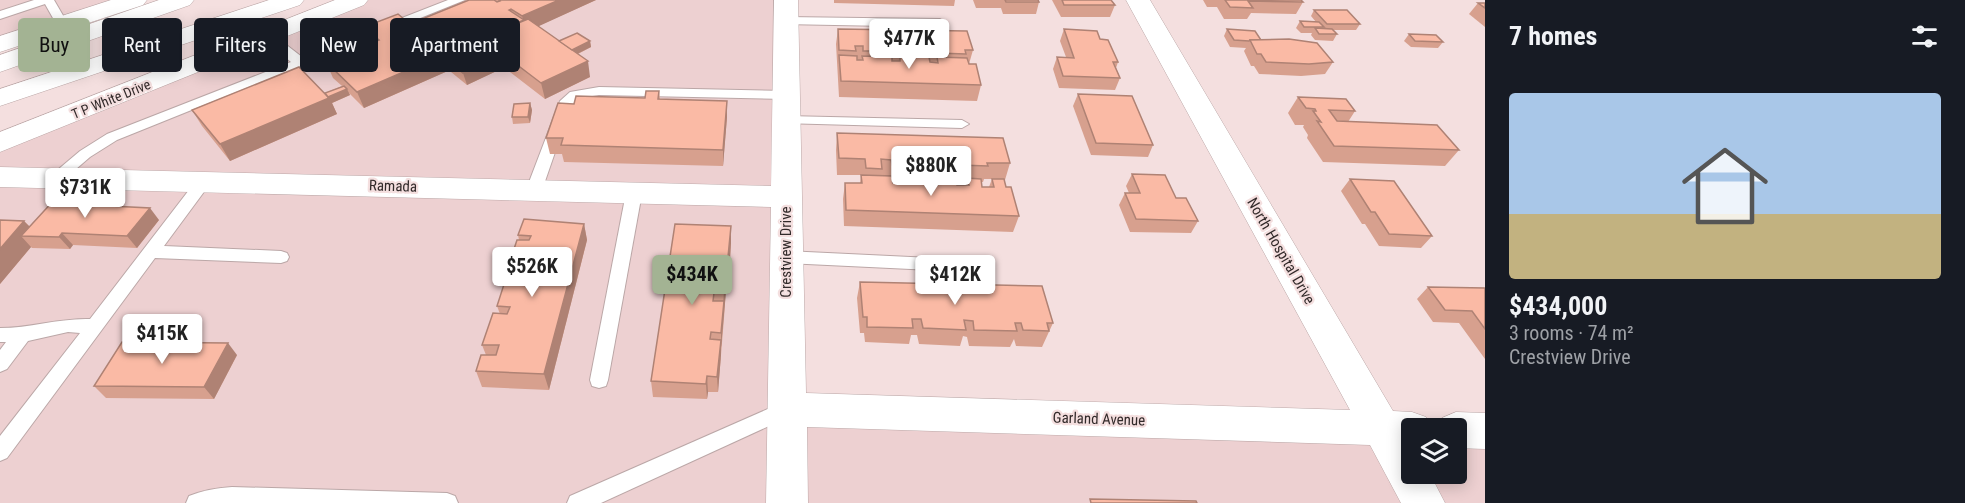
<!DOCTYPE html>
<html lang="en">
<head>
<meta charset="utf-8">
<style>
	:root { --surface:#171b24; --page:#242831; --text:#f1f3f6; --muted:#9ea1a6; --line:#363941; --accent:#a3b393 }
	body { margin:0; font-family:"Roboto Condensed",sans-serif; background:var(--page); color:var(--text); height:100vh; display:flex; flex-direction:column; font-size:22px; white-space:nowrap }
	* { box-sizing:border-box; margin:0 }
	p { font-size:20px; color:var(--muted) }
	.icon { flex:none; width:33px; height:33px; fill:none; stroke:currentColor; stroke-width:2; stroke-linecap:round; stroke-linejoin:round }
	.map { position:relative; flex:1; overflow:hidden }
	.drawer { display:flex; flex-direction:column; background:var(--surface); width:480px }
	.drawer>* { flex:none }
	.banner { position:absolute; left:18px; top:18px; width:570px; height:54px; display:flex; gap:12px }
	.tools { position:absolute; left:1401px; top:418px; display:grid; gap:12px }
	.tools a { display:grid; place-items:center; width:66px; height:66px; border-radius:6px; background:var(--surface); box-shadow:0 3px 15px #0003; font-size:30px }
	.price { position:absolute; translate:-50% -51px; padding:0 14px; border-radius:6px; background:#fff; color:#222; font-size:20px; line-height:39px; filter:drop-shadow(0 2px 3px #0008) }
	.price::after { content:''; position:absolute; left:50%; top:36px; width:18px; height:14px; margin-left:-9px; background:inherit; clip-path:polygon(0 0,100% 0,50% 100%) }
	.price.on { background:var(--accent); color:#111 }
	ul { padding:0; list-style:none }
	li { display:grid; align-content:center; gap:12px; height:318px; padding:0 24px }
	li+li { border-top:2px solid var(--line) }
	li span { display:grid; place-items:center; height:186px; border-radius:6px; color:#555 }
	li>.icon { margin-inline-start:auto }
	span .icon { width:108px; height:108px; fill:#fffc; stroke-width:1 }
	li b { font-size:26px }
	h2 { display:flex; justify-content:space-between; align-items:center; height:72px; padding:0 24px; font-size:26px }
	.chip { padding:0 21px; border-radius:6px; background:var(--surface); box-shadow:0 3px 15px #0003; font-size:21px; line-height:54px }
	.chip.on { background:var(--accent); color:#111 }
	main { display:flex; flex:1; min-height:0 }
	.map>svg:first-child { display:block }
	.built { fill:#edd0d1 }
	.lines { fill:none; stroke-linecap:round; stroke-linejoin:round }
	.service-casing { stroke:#bba7a7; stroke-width:2 }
	.minor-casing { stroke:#bba7a7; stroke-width:1 }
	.secondary-casing { stroke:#bba7a7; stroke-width:1 }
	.motorway-casing { stroke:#bba7a7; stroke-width:1 }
	.service { fill:#fff; fill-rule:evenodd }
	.minor { fill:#fff; fill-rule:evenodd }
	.secondary { fill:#fff; fill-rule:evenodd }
	.motorway { fill:#fff; fill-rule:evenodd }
	.wall { fill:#d7a08e; fill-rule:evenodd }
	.shaded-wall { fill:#af8274 }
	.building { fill:#fabaa5; stroke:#af8274; stroke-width:1.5 }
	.labels { text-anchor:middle; stroke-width:4.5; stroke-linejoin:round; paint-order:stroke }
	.far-street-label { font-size:14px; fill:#322a2a; stroke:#f4dfdf }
	.street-label { font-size:15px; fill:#322a2a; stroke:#f4dfdf }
</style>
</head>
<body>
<main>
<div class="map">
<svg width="1485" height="503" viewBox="0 0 1485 503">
	<rect width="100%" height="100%" fill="#f4dfdf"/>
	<g class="built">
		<polygon points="0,0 135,0 0,44"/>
		<polygon points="358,0 786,0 786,409 1411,429 1412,474 1456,474 1457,430 1485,431 1485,503 0,503 0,143"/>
	</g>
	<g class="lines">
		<g class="service-casing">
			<g id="service">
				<polygon points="34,0 54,0 68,24 66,27 58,27 45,4 0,19 0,11"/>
				<polygon points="448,0 465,0 117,140 90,157 61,182 56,183 48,178 80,151 107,134 291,62 263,39 261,36 263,33 271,33 302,57"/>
				<polygon points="786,17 940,19 946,23 940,27 782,24 782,18"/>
				<polygon points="599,87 786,91 793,95 786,99 599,95 579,98 571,106 542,190 539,194 529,194 526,190 560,101 570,92"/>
				<polygon points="786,116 962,120 969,124 962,128 781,123 779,120 781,117"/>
				<path d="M 204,176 L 212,181 L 164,246 L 281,251 L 287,253 L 289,257 L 287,261 L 281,263 L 155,258 L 7,458 L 0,461 L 0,436 L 80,333 L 68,332 L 28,341 L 7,369 L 0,372 L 0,350 L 6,342 L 0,342 L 0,328 C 31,328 59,318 90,319 L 199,177 Z"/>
				<polygon points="634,188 642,193 608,380 606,386 599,388 592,386 590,380 626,193"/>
				<polygon points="786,251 973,260 979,262 981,266 979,270 973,272 786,263 780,261 778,257 780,253"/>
				<polygon points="786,401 793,403 796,409 793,415 601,503 567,503 570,496"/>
				<path d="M 232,487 L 447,493 L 455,496 L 458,503 L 186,503 L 189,496 C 204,490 217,488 232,487 Z"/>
			</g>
		</g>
		<g class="minor-casing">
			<g id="minor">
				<polygon points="774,0 798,0 806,393 1350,410 1126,0 1150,0 1393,411 1412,412 1426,417 1432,429 1412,429 1412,474 1430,474 1445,503 1401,503 1370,445 807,427 808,503 766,503 771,207 0,187 0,167 771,186"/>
				<polygon points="1456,412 1485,413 1485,449 1456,448 1456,429 1437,429 1442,418"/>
			</g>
		</g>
		<g class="secondary-casing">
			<g id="secondary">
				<polygon points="111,0 147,0 143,5 0,52 0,36"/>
				<polygon points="335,0 368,0 364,5 0,152 0,132"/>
			</g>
		</g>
		<g class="motorway-casing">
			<g id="motorway">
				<polygon points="159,0 194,0 190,5 0,72 0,55"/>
				<polygon points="269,0 304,0 300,5 0,106 0,89"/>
			</g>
		</g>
		<use href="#service" class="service"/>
		<use href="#minor" class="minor"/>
		<use href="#secondary" class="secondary"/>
		<use href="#motorway" class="motorway"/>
	</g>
	<g class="wall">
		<polygon points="469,0 596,0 538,26 559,41 590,41 591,47 578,54 590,77 545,99 502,66 503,68 467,85 451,72 450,70 364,108 349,93 350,95 332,103 337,114 230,161 202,126 192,110 325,93 342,86 333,78 326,62 371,44 364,27 410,24"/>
		<polygon points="834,0 955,0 954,6 834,3"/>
		<polygon points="973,0 1038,0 1039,2 1036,14 1003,14 1001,8 976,8"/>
		<polygon points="1052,0 1111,0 1115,5 1110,17 1061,17"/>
		<polygon points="1203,0 1301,0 1303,2 1296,14 1251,13 1247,19 1224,19 1217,7 1207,7"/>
		<polygon points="1478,3 1485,3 1485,27 1469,14"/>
		<polygon points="1314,10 1360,24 1356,30 1333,30 1337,34 1333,41 1315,40 1311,35 1312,33 1301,33 1296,28 1300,21 1316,22 1311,16"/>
		<polygon points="838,29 973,50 969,64 981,85 977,101 839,97 836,44"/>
		<polygon points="1064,29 1100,39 1118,62 1116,68 1120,78 1115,90 1059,88 1053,69 1057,57 1066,57 1060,41"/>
		<polygon points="1227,29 1261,40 1333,62 1325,74 1301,76 1259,74 1254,66 1251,66 1244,51 1246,48 1230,47 1224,36"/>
		<polygon points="1409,34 1443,42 1438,48 1411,47 1404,41"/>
		<polygon points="659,91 660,99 727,101 727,117 723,166 564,162 562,154 550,154 546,138 574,104 645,98"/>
		<polygon points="1078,94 1153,145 1148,157 1091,155 1073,106"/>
		<polygon points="1298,97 1355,111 1348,122 1459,150 1445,166 1323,162 1307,138 1308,135 1303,127 1304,125 1295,125 1288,113"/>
		<polygon points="530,103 532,110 530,123 513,124 512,117"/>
		<path d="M 837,133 L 1010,163 L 1005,180 L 1004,180 L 1006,187 L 1019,216 L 1013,232 L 844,226 L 843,199 L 845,183 L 860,183 L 861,175 L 837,175 L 836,150 ZM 921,176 L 954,177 L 954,179 L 927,178 L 926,184 L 893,183 L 892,182 L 919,182 ZM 984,179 L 992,179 L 989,187 L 982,187 L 981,182 L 983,182 ZM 957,182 L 966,182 L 965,185 L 957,185 Z"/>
		<polygon points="1132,174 1176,198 1198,221 1191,233 1130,232 1119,205 1125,193 1129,193 1126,186"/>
		<polygon points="1350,179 1432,236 1421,248 1379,246 1365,224 1362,224 1341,191"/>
		<polygon points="95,201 99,206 159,220 137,248 73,245 70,249 32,248 31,247 0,284 0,220 24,221 29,226"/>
		<polygon points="584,224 587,240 549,390 482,387 476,371 486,355 482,345 500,314 497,306 509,275 507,270 519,240 518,235"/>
		<polygon points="675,224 731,243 729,274 727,274 724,318 718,392 708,392 707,399 653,397 651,381"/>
		<polygon points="860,282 1053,323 1042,347 1016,346 1014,339 1010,347 969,346 967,337 963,336 960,346 919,344 917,335 911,335 909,344 865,342 864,333 860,333 857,298"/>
		<polygon points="1428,287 1485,288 1485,359 1459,323 1433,322 1417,299"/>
		<polygon points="237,355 214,399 106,398 94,386"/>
	</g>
	<g class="shaded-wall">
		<polygon points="559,0 596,0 526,32 527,36 500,48 496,32 513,25 509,10 511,9 515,24 523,20 522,16"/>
		<polygon points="482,38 487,54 447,60 450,70 364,108 357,92"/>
		<polygon points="590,41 591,47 569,58 568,52"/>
		<polygon points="500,56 503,68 467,85 463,73"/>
		<polygon points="588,61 590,77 545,99 541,83"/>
		<polygon points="347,89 350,95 332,103 337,114 230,161 220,144"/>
		<polygon points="727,101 727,117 723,166 723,150"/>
		<polygon points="530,103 532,110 530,123 528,117"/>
		<polygon points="95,201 105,213 91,205"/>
		<polygon points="150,208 159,220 137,248 127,236"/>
		<polygon points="24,221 39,236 21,236 31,247 0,284 0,249"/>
		<polygon points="584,224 587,240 549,390 544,374"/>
		<polygon points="731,226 731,243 729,274 728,257"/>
		<polygon points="62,233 73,245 70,249 59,237"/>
		<polygon points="726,264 727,280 721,348 721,333"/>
		<polygon points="721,340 721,355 718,392 717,377"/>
		<polygon points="228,343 237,355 214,399 204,387"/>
		<polygon points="707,376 708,392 707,399 706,384"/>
	</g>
	<g class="building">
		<polygon points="469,0 494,0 497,2 500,1 499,0 559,0 522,16 511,9 509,10 524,20 496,32 528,19 588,61 541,83 482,38 357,92 326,62 379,40 364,27 398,14 410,24"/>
		<polygon points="1005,0 1038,0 1039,2 1006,2"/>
		<polygon points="1062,0 1111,0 1115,5 1064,5"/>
		<polygon points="1225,0 1301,0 1303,2 1248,1 1253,8 1230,7"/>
		<polygon points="1478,3 1485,3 1485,8"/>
		<polygon points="1314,10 1347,10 1360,24 1327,24"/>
		<polygon points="1300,21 1319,22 1324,27 1304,27"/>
		<polygon points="1315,28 1332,29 1337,34 1319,34"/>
		<polygon points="838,29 967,31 973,50 965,50 966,54 936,53 935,48 929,48 930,54 897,53 896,48 892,48 892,51 863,51 863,46 855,46 856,51 839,50"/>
		<polygon points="1064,29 1097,31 1100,39 1108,40 1118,62 1113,62 1120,78 1063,76 1057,57 1074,58"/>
		<polygon points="1227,29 1255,31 1261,40 1250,40 1249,41 1234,40"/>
		<polygon points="577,33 590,41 572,50 559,41"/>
		<polygon points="1409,34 1436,35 1443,42 1415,41"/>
		<polygon points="1289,39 1317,43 1333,62 1309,64 1266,62 1261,54 1257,54 1250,40"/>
		<polygon points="483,44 500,56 463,73 447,60"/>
		<polygon points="839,55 857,56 857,60 863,60 862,56 892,57 892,61 900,61 900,57 929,57 930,62 938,63 937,57 967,58 969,64 976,64 981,85 841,81"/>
		<polygon points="299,67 329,98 220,144 192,110"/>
		<polygon points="344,86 347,89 328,97 325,93"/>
		<polygon points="646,91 659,91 658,99 727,101 723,150 561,145 563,138 546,138 558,103 574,104 576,96 645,98"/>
		<polygon points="1078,94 1132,96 1153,145 1096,143"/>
		<polygon points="1298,97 1346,99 1355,111 1329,110 1337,121 1437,125 1459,150 1334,146 1317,121 1321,122 1313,111 1316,111 1315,109 1306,108"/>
		<polygon points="530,103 528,117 512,117 514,104"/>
		<polygon points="837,133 1003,138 1010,163 987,163 988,166 959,165 958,160 922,159 923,166 892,165 891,160 881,159 882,169 866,168 865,159 839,158"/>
		<polygon points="1132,174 1165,175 1176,198 1186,198 1198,221 1136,219 1125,193 1140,193"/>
		<polygon points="861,175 892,176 893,183 928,184 927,178 956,179 957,185 969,185 967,178 981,179 982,187 994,187 992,179 1004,179 1006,187 1011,187 1019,216 846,210 845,183 862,183"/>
		<polygon points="1350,179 1394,181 1432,236 1389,234 1375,212 1371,212"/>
		<polygon points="55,199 95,201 91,205 150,208 127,236 62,233 59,237 21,236"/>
		<polygon points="524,219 584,224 544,374 476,371 481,355 496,355 499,345 482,345 493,313 507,314 510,307 497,306 507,275 519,276 521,271 507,270 517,240 529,240 531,236 518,235"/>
		<polygon points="0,220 24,221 0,249"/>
		<polygon points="675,224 731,226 728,257 718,257 717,264 726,264 723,293 714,293 713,301 724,301 721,333 711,332 710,339 721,340 717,377 707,376 706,384 651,381"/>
		<polygon points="860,282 1042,286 1053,323 1047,323 1049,331 1023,330 1021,323 1015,323 1017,331 974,330 973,321 964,320 966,330 923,328 921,319 912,319 913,328 867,327 867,317 863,317"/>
		<polygon points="1428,287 1485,288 1485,329 1472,311 1445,310"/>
		<polygon points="122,342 228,343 204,387 94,386"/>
		<polygon points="1090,499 1196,501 1197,503 1091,503"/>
	</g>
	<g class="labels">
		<g class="far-street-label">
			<text transform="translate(111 99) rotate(-22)" y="5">T P White Drive</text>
		</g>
		<g class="street-label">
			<text transform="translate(393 186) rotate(2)" y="5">Ramada</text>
			<text transform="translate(1281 251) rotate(60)" y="5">North Hospital Drive</text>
			<text transform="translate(786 252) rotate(-90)" y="5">Crestview Drive</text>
			<text transform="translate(1099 419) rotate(2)" y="5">Garland Avenue</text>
		</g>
	</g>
</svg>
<div class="tools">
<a><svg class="icon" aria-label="layers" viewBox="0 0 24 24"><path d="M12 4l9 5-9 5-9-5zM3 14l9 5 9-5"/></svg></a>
</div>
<b class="price" style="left:909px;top:70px">$477K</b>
<b class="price" style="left:931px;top:197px">$880K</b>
<b class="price" style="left:85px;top:219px">$731K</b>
<b class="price" style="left:532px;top:298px">$526K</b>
<b class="price on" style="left:692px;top:306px">$434K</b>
<b class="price" style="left:955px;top:306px">$412K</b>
<b class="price" style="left:162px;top:365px">$415K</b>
<div class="banner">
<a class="chip on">Buy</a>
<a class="chip">Rent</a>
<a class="chip">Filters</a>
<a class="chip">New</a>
<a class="chip">Apartment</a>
</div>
</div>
<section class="drawer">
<h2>7 homes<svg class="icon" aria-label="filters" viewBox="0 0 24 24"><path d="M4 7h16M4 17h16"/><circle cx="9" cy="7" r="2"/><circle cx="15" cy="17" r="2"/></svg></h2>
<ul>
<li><span style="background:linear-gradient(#a9c7e8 65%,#c2b280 0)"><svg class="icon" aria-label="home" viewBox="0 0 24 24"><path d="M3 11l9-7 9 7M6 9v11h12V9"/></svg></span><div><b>$434,000</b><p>3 rooms · 74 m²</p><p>Crestview Drive</p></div></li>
</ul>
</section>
</main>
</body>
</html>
